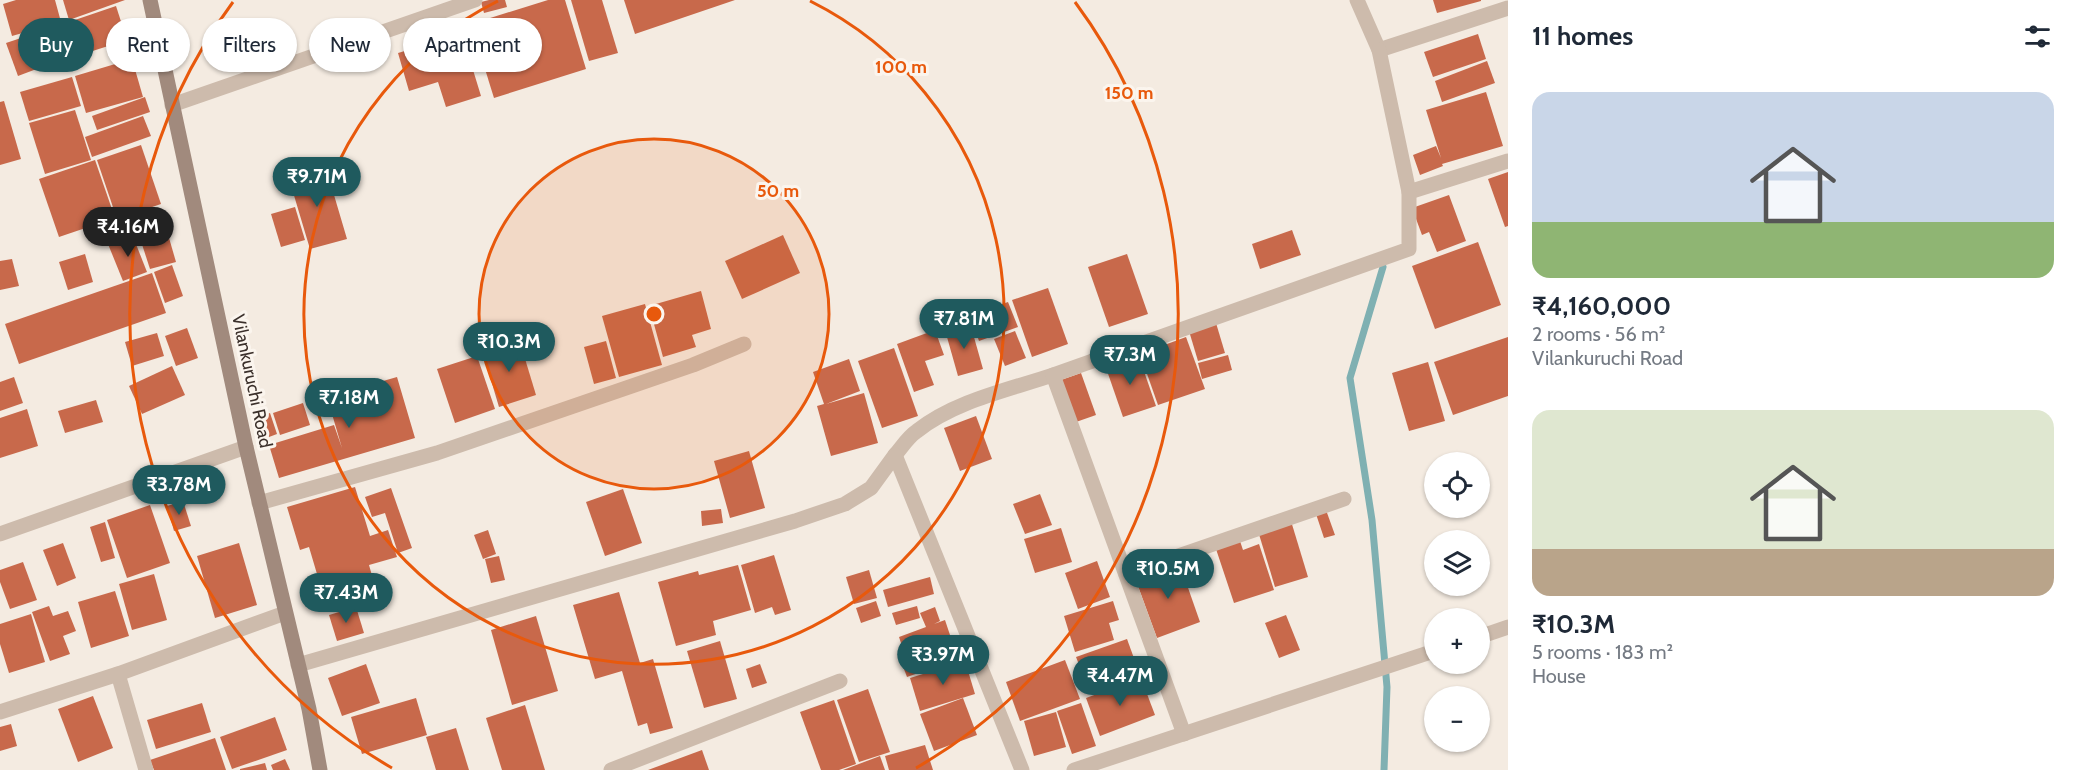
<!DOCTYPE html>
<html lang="en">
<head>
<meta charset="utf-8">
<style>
	:root { --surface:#fff; --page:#f6f6f7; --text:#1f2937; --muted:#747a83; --accent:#1f5a5e }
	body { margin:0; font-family:Cabin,sans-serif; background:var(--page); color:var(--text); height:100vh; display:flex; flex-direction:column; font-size:22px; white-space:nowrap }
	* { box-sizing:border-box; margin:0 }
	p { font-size:20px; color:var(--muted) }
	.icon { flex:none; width:33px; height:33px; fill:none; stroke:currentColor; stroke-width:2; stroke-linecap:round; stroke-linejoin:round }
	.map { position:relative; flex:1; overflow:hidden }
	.sheet { display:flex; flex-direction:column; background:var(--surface); width:570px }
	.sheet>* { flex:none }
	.hud { position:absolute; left:18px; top:18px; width:570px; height:54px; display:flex; gap:12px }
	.buttons { position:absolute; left:1424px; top:452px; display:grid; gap:12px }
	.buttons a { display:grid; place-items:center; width:66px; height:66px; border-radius:50%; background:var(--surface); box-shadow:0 2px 4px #0004; font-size:30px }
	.price { position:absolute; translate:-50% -51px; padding:0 14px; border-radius:21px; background:var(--accent); color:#fff; font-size:20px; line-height:39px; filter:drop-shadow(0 2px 3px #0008) }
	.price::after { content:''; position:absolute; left:50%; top:36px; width:18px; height:14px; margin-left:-9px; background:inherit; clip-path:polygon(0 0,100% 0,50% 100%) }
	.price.selected { background:#222; color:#fff }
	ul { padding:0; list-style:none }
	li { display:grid; align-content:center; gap:12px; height:318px; padding:0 24px }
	li span { display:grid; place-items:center; height:186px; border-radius:18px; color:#555 }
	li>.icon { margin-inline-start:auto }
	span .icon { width:108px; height:108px; fill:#fffc; stroke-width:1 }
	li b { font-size:26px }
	h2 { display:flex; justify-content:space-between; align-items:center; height:72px; padding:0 24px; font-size:26px }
	.tag { padding:0 21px; border-radius:27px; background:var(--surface); box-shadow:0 2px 4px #0004; font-size:21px; line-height:54px }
	.tag.selected { background:var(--accent); color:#fff }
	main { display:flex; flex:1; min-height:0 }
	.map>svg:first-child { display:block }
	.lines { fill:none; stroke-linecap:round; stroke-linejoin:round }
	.stream { stroke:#7fb0b2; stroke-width:7 }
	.building { fill:#c8694b }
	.minor { stroke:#cdbbac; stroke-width:15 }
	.tertiary { stroke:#cdbbac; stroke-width:15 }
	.secondary { stroke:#a18a7d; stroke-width:15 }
	.ring { fill:none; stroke:#e8590c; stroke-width:3 }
	.labels { text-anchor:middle; stroke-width:6; stroke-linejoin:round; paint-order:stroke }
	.street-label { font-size:18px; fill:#3b302b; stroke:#fbf5ee }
	.centre { fill:#e8590c; stroke:#fbf5ee; stroke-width:3 }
	.ring-label { font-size:18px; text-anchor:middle; font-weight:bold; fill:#e8590c; stroke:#fbf5ee; stroke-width:6; stroke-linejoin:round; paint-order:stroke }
</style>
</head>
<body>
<main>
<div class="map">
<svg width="1508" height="770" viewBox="0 0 1508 770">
	<rect width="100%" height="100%" fill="#f4ebe1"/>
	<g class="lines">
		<polyline class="stream" points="1383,267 1350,378 1372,520 1387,687 1384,770"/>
	</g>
	<g class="building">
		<polygon points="16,0 55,0 61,22 12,36 3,4"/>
		<polygon points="63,0 125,0 69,20"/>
		<polygon points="489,0 505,0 507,7 484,13 481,2"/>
		<polygon points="548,0 565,0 586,69 494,98 471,24"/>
		<polygon points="571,0 602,0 618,53 589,61"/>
		<polygon points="624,0 735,0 635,34"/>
		<polygon points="1433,0 1481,0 1481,1 1437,13"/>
		<polygon points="116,6 127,40 80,55 69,22"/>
		<polygon points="67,22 78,55 52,64 40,31"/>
		<polygon points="36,33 47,65 18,76 6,43"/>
		<polygon points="462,34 481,96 446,107 438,82 409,91 398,53"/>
		<polygon points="1478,34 1486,59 1433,77 1424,52"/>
		<polygon points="132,59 143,97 86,113 75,76"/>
		<polygon points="1487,61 1495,83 1442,102 1435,81"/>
		<polygon points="72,77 81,106 29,121 20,92"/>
		<polygon points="1486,92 1503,146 1442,164 1443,166 1420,175 1413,155 1436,146 1441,158 1426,110"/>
		<polygon points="145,97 150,112 97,130 92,116"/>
		<polygon points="4,101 21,159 0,165 0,102"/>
		<polygon points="75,110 91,160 45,174 29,123"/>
		<polygon points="143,116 151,136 92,157 85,137"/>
		<polygon points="141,145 161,204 117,219 97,160"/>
		<polygon points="95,160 115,218 59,237 39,179"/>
		<polygon points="309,165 315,183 329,178 347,239 310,249 287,172"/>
		<polygon points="1508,172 1508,226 1505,227 1488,179"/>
		<polygon points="1449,195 1466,241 1437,252 1429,232 1422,235 1412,208"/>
		<polygon points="295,207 305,240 281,247 271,214"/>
		<polygon points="165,224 176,262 150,269 138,232"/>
		<polygon points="1292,230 1301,255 1260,269 1252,244"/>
		<polygon points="132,234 147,272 123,281 108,244"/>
		<polygon points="783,235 800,273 742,299 725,261"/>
		<polygon points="1478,242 1501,305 1435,329 1412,266"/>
		<polygon points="85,254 93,282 68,290 59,262"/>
		<polygon points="1127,254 1148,314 1109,327 1088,267"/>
		<polygon points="12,259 19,286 0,290 0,261"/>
		<polygon points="172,265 183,296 165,303 154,272"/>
		<polygon points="152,273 166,313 19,364 5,324"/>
		<polygon points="1048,288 1068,344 1032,357 1012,300"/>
		<polygon points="701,291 711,329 692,335 696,347 663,357 649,306"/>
		<polygon points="1008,302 1018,327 979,341 970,315"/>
		<polygon points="645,304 662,365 619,377 602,316"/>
		<polygon points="970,323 983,369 958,376 945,330"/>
		<polygon points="1216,323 1225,353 1198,361 1189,331"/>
		<polygon points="187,328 198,358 176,366 165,336"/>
		<polygon points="935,330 944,355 925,361 934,385 914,392 897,344"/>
		<polygon points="1015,331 1026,358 1005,366 994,339"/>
		<polygon points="157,333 164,356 132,366 125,342"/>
		<polygon points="1186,337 1205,389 1158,405 1140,354"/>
		<polygon points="1508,337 1508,396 1453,415 1434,362"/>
		<polygon points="519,339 536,395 499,407 482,350"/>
		<polygon points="606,341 616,378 594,384 584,347"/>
		<polygon points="894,348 918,416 882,428 858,361"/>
		<polygon points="1138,354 1156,406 1123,417 1105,365"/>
		<polygon points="1228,355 1232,370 1202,379 1198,363"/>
		<polygon points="477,356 495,409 455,423 437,369"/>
		<polygon points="849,359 860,391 826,404 864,393 878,443 831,456 817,406 824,404 813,372"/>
		<polygon points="1428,362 1445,421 1409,431 1392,373"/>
		<polygon points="172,366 185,395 142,414 129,386"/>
		<polygon points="1081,373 1096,415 1076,422 1061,380"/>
		<polygon points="14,377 23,403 0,411 0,382"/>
		<polygon points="397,377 415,438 279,478 269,445 334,425 342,448 327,397"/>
		<polygon points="96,400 103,422 65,433 58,411"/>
		<polygon points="303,403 310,425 280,435 273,413"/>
		<polygon points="27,409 38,446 0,458 0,418"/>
		<polygon points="270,413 277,434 269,437 262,416"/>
		<polygon points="976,416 992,459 960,471 944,428"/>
		<polygon points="749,451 765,508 730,518 714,461"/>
		<polygon points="355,487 370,536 388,530 397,557 369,565 375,586 325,601 309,547 300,550 287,507"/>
		<polygon points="391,488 412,548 398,553 385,513 372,517 365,497"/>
		<polygon points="623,489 642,543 605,556 586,502"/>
		<polygon points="1040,494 1052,525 1025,534 1013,504"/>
		<polygon points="183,501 191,526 174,531 167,506"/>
		<polygon points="150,505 170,563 127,578 107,520"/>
		<polygon points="721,509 723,523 702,526 701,511"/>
		<polygon points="1326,510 1335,535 1324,538 1316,514"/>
		<polygon points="1291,521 1308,577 1275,587 1258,531"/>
		<polygon points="105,522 115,558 101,562 90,527"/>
		<polygon points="1061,528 1072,562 1035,573 1024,539"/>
		<polygon points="488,530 496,554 483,559 474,535"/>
		<polygon points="1239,538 1243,550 1259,544 1274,590 1234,603 1215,546"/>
		<polygon points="63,543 76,578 57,586 43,550"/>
		<polygon points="239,543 257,605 215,618 197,556"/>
		<polygon points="774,555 791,610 775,615 772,607 755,613 741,565"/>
		<polygon points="499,556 505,580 491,583 485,559"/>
		<polygon points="1097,561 1110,597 1078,609 1065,573"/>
		<polygon points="23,562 37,600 10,609 0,582 0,570"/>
		<polygon points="1179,562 1200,622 1157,638 1135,578"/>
		<polygon points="738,565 751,610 713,621 716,635 676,646 658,582 698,571 699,575"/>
		<polygon points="869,570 877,598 854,604 846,577"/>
		<polygon points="154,574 167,620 132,630 119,584"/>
		<polygon points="930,577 934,594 888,607 883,590"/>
		<polygon points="115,591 129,636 91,648 78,602"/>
		<polygon points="619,592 640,663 653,659 673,728 650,734 647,723 638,726 622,671 595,679 573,605"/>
		<polygon points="876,601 881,616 861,623 856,608"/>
		<polygon points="1113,601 1119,620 1109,623 1114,640 1075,652 1064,616"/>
		<polygon points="49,606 53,616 68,611 76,631 63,636 70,654 50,661 32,612"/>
		<polygon points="917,606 920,618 896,625 892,613"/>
		<polygon points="356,607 364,633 337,641 329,615"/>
		<polygon points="935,607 940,621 934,624 945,620 950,635 904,652 899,637 926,627 920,613"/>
		<polygon points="31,614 45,662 9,673 0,644 0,624"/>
		<polygon points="1286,615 1300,650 1279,658 1265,623"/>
		<polygon points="536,616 558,691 512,705 491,630"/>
		<polygon points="954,637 961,658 907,677 899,656"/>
		<polygon points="1127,639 1139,672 1089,690 1076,657"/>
		<polygon points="720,641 737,699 704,708 687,651"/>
		<polygon points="1065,660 1080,699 1020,721 1006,682"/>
		<polygon points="965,661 975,694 920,711 910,678"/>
		<polygon points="366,664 380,703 342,716 328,678"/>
		<polygon points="760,664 767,683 752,688 746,669"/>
		<polygon points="1141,678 1155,715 1100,736 1086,698"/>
		<polygon points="868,689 890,752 859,762 837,700"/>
		<polygon points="93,696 113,748 78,762 58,709"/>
		<polygon points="416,698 427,735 362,754 351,717"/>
		<polygon points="963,698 977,735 934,751 920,714"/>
		<polygon points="834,700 856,764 839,770 821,770 800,712"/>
		<polygon points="202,703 211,732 156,749 147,720"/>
		<polygon points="1081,703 1096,746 1072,754 1057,711"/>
		<polygon points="525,705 545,770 502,770 486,718"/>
		<polygon points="1056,712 1066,747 1034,756 1024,721"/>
		<polygon points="275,717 287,750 232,769 220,737"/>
		<polygon points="11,724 17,746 0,751 0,727"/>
		<polygon points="456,728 469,770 436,770 426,737"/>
		<polygon points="215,738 226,770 154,770 150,760"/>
		<polygon points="925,745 933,770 889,770 885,756"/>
		<polygon points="702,750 709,770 648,770"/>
		<polygon points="880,756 885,770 843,770"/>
		<polygon points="285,759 290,770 273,770 271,765"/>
		<polygon points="265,763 267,770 240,770 240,769"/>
	</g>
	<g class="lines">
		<g class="minor">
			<polyline points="1357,0 1379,50 1508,8"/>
			<polyline points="172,105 475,0"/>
			<polyline points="1409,192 1508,161"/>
			<path d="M 895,455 C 902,447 908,437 917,431 C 955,401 1008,390 1053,375"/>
			<polyline points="259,503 437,453 693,365 744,344"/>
			<polyline points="1126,574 1344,499"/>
			<polyline points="1479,637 1508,627"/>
			<polyline points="298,665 795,521 845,504 871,488 895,455 1022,770"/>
			<polyline points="118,674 146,770"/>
			<polyline points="0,712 118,674 285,613"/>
			<polyline points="1184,734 1053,375 1409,249 1409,192 1379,50"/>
			<polyline points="611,770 840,681"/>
			<polyline points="1074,770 1434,651"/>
		</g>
		<polyline class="tertiary" points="0,534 246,447"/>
		<polyline class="secondary" points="150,0 246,447 309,709 320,770"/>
	</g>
	<circle cx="654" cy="314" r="175" fill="#e8590c" fill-opacity=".12"/>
	<g class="ring">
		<circle cx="654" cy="314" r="175"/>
		<path d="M810 1A350 350 0 1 1 498 1"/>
		<path d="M392 768A524 524 0 0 1 233 2M1075 2A524 524 0 0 1 916 768"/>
	</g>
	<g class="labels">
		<g class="street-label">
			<text transform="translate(252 381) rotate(78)" y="6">Vilankuruchi Road</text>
		</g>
	</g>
	<circle cx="654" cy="314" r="9" class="centre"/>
	<g class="ring-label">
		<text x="901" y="73">100 m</text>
		<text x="1129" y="99">150 m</text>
		<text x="778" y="197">50 m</text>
	</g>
</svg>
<div class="buttons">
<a><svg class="icon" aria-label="locate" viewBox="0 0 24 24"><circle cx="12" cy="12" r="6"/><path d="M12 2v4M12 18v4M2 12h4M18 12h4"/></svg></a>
<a><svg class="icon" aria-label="layers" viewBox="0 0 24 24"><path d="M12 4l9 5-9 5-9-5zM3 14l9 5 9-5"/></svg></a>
<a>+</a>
<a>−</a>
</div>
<b class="price" style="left:317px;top:208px">₹9.71M</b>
<b class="price selected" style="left:128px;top:258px">₹4.16M</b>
<b class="price" style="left:964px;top:350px">₹7.81M</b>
<b class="price" style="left:509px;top:373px">₹10.3M</b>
<b class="price" style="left:1130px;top:386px">₹7.3M</b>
<b class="price" style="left:349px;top:429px">₹7.18M</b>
<b class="price" style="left:179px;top:516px">₹3.78M</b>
<b class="price" style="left:1168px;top:600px">₹10.5M</b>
<b class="price" style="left:346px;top:624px">₹7.43M</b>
<b class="price" style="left:943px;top:686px">₹3.97M</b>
<b class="price" style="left:1120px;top:707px">₹4.47M</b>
<div class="hud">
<a class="tag selected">Buy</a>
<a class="tag">Rent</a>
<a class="tag">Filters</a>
<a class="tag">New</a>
<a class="tag">Apartment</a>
</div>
</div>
<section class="sheet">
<h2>11 homes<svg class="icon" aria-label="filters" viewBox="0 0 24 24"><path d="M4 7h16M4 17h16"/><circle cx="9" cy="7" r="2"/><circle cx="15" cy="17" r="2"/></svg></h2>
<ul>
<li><span style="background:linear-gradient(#c9d6e8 70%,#8fb573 0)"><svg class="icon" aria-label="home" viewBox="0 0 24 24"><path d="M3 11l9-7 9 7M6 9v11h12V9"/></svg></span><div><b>₹4,160,000</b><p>2 rooms · 56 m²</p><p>Vilankuruchi Road</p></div></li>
<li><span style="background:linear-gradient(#dfe7d0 75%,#b9a48a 0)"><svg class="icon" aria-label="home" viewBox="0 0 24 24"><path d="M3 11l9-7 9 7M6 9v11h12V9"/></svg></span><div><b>₹10.3M</b><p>5 rooms · 183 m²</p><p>House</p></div></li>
</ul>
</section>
</main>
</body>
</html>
